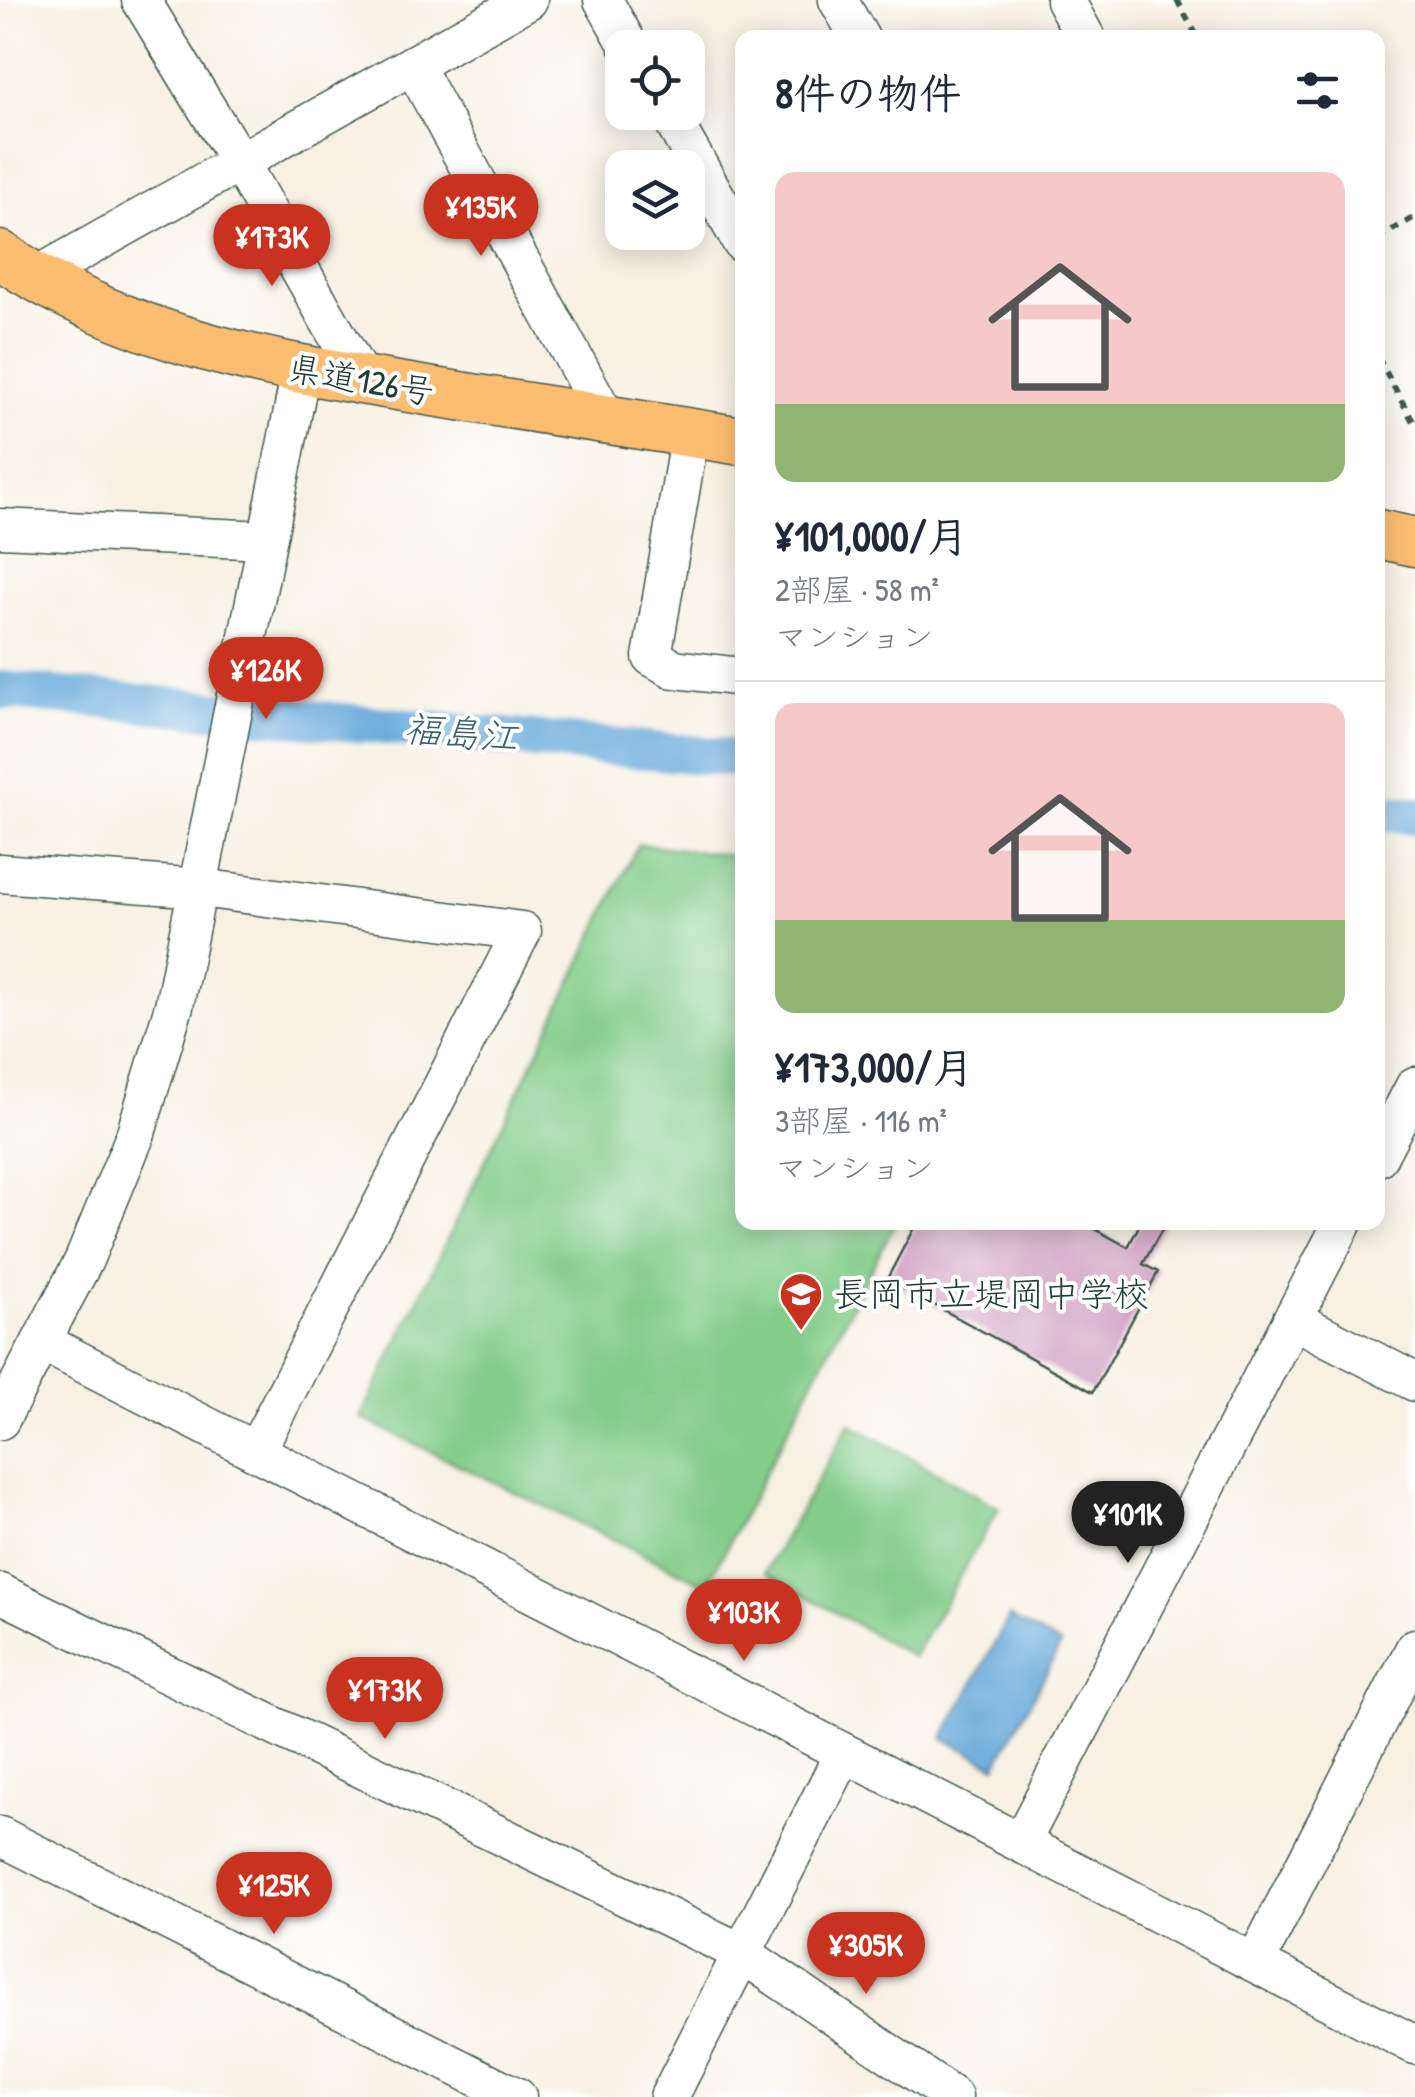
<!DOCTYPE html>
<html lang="ja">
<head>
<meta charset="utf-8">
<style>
	:root { --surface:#fff; --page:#f2f2f3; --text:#1f2937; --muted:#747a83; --line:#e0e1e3; --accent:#c8321e }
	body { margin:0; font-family:"Patrick Hand","Klee One",sans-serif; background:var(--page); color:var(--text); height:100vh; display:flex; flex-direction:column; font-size:38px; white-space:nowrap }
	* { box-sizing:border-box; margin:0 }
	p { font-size:32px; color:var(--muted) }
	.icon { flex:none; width:55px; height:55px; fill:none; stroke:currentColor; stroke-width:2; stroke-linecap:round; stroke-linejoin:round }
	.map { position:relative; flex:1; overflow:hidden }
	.sheet { position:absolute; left:735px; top:30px; width:650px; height:1200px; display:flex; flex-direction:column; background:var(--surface); border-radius:20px; box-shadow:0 5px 25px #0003 }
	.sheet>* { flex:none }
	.tools { position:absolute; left:605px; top:30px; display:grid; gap:20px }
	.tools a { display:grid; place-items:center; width:100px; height:100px; border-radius:20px; background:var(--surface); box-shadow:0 5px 25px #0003; font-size:50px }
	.price { position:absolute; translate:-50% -85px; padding:0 22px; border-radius:35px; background:var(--accent); color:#fff; font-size:32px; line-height:65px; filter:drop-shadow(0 2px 5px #0008) }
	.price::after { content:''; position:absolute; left:50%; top:60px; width:30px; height:22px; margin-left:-15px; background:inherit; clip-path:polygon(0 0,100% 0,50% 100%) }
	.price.on { background:#222; color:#fff }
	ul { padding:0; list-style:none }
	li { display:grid; align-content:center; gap:20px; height:530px; padding:0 40px }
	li+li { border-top:2px solid var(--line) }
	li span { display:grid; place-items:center; height:310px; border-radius:20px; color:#555 }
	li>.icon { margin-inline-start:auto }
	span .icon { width:180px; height:180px; fill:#fffc; stroke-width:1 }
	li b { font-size:42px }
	h2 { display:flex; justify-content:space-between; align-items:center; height:120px; padding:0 40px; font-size:42px }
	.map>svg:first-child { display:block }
	.green { fill:#83cd8a; stroke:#51855f; stroke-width:2.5 }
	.water { fill:#64a7d9; stroke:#427286; stroke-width:2.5 }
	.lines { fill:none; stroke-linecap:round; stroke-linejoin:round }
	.canal { stroke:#64a7d9; stroke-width:38 }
	.building { fill:#d0a0c3 }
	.minor-casing { stroke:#3f584e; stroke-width:41 }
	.major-casing { stroke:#3f584e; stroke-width:51 }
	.path { stroke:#3f584e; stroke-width:6; stroke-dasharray:8 8; stroke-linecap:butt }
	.minor { stroke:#fff; stroke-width:38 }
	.major { stroke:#fcbd6f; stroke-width:48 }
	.labels { text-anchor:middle; stroke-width:8; stroke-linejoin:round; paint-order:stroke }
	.street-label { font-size:35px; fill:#1f3d34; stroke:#fff }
	.poi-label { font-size:35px; fill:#1f3d34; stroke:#fff; text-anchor:start }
	.water-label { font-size:38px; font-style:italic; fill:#37626e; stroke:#fff }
</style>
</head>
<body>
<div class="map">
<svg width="1415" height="2097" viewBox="0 0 1415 2097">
	<rect width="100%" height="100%" fill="#fff"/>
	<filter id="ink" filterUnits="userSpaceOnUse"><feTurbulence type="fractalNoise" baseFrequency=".01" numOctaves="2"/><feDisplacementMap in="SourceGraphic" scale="20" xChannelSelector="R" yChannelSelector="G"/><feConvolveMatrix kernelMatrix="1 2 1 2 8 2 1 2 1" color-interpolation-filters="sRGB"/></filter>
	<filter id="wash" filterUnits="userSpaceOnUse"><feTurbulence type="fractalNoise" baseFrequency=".0048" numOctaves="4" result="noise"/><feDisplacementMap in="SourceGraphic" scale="40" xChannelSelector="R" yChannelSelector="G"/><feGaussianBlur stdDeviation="2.25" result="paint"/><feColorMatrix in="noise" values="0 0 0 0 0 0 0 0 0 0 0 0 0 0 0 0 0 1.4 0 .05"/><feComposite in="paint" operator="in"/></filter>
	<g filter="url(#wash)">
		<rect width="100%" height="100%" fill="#f7f1e2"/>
		<g class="green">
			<polygon points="638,844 742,856 742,1222 895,1223 707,1585 361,1418"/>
			<polygon points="850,1423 999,1508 913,1657 765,1572"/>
		</g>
		<polygon class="water" points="1009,1617 1061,1645 996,1766 943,1738"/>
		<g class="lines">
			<g class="canal">
				<polyline points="0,690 742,759"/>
				<polyline points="1378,812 1415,816"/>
			</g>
		</g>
		<g id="blocks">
			<polygon class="building" points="917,1222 1082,1222 1128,1247 1141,1222 1166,1222 1143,1264 1158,1272 1093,1392 887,1279"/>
		</g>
	</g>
	<g filter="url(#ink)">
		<use href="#blocks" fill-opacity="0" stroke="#3f584e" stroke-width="2.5"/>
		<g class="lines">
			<g class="minor-casing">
				<g id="minor">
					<polyline points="141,0 240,163 363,381"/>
					<polyline points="603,0 630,48"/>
					<polyline points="838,0 860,38"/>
					<polyline points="1065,0 1086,38"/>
					<polyline points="413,65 608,421"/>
					<polyline points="668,112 742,243"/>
					<polyline points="35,277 528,0"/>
					<polyline points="690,433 652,657 674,669 742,677"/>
					<polyline points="0,528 266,540"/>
					<polyline points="0,873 200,888 522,931 256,1451"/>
					<polyline points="1378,1157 1415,1086"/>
					<polyline points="1292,1319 1415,1382"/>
					<polyline points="42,1342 1415,2045"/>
					<polyline points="0,1420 84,1260 135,1136 174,1006 301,371"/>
					<polyline points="0,1593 740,1952 953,2097"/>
					<polyline points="0,1836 517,2097"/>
					<polyline points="1021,1842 1343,1222"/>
					<polyline points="1255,1963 1415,1648"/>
					<polyline points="669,2097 844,1753"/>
				</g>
			</g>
			<g class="major-casing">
				<g id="major">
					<path d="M 0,255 C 138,346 281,367 440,393 C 541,410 642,426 742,441"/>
					<polyline points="1378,534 1415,542"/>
				</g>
			</g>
			<g class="path">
				<polyline points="1177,0 1198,38"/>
				<polyline points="1378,238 1415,217"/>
				<polyline points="1378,358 1415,425"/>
			</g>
			<use href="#minor" class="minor"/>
			<use href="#major" class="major"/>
		</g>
	</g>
	<defs>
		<g id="school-pin" transform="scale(2.25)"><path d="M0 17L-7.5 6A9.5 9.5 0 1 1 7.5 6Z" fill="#c8321e" stroke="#fff"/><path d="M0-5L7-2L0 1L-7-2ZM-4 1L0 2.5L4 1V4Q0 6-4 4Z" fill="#fff"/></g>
	</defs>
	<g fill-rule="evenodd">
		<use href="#school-pin" x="801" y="1294"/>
	</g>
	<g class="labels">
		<g class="street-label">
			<text transform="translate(361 380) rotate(10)" y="12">県道126号</text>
		</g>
		<g class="poi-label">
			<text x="834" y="1306">長岡市立堤岡中学校</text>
		</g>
		<g class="water-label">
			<text transform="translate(461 733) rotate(5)" y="13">福島江</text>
		</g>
	</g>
</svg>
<div class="tools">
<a><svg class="icon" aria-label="locate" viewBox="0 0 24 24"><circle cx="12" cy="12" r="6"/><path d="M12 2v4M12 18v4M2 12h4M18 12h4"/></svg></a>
<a><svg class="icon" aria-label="layers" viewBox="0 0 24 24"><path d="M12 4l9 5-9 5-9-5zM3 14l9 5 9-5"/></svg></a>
</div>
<b class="price" style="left:481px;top:259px">¥135K</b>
<b class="price" style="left:272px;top:289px">¥173K</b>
<b class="price" style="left:266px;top:722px">¥126K</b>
<b class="price on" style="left:1128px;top:1566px">¥101K</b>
<b class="price" style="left:744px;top:1664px">¥103K</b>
<b class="price" style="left:385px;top:1742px">¥173K</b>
<b class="price" style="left:274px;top:1937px">¥125K</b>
<b class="price" style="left:866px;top:1997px">¥305K</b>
<section class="sheet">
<h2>8件の物件<svg class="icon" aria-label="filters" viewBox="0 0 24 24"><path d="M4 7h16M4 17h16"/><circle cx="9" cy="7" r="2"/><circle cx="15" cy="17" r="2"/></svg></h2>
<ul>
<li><span style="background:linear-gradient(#f6c9c9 75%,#8fb573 0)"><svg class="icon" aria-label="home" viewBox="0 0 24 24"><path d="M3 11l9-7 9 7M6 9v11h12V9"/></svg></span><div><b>¥101,000/月</b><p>2部屋 · 58 m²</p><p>マンション</p></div></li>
<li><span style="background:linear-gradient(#f6c9c9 70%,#8fb573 0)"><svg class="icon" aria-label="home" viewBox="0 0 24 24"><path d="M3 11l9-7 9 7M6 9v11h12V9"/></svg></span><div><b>¥173,000/月</b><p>3部屋 · 116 m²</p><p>マンション</p></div></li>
</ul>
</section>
</div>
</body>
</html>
